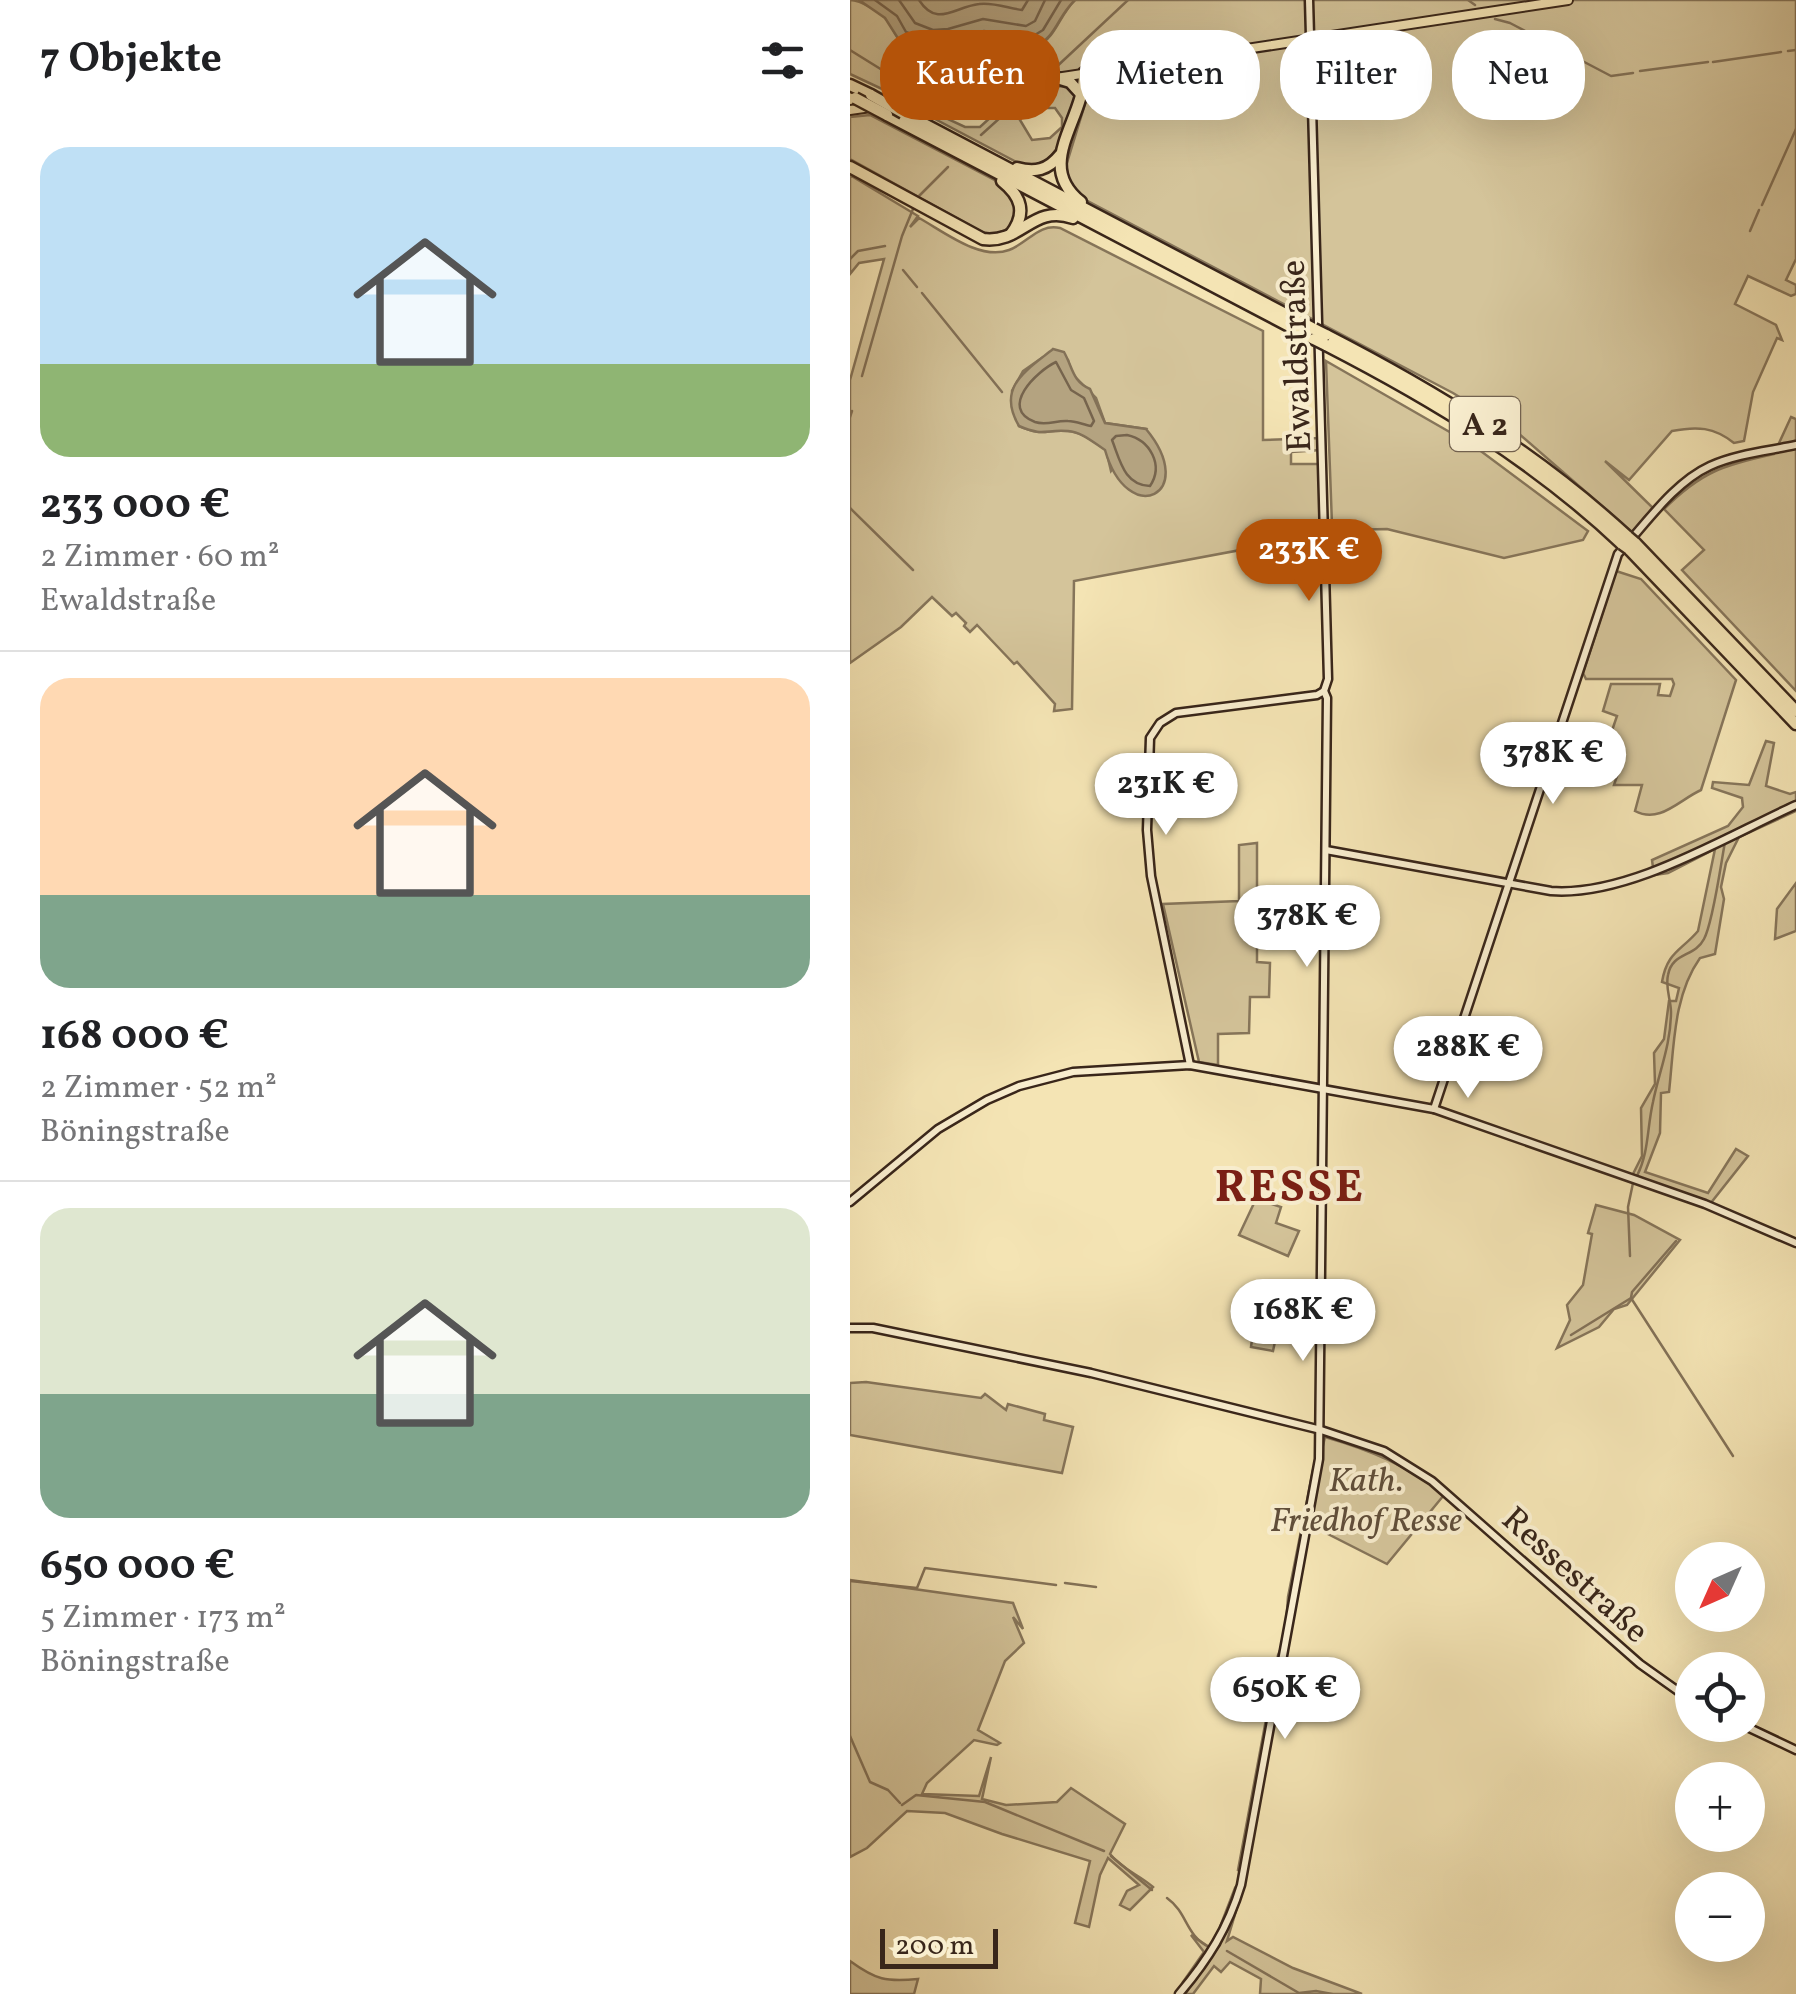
<!DOCTYPE html>
<html lang="de">
<head>
<meta charset="utf-8">
<style>
	:root { --surface:#fff; --page:#f6f6f6; --text:#202124; --muted:#757577; --line:#e0e0e0; --accent:#b45309 }
	body { margin:0; font-family:Vollkorn,serif; background:var(--page); color:var(--text); height:100vh; display:flex; flex-direction:column; font-size:38px; white-space:nowrap }
	* { box-sizing:border-box; margin:0 }
	p { font-size:32px; color:var(--muted) }
	.icon { flex:none; width:55px; height:55px; fill:none; stroke:currentColor; stroke-width:2; stroke-linecap:round; stroke-linejoin:round }
	.map { position:relative; flex:1; overflow:hidden }
	.details { display:flex; flex-direction:column; background:var(--surface); width:850px }
	.details>* { flex:none }
	.guide { position:absolute; left:30px; top:30px; width:765px; height:90px; display:flex; gap:20px }
	.needle { width:65px; rotate:225deg }
	.controls { position:absolute; left:825px; top:1542px; display:grid; gap:20px }
	.controls a { display:grid; place-items:center; width:90px; height:90px; border-radius:50%; background:var(--surface); box-shadow:0 10px 40px #0002; font-size:50px }
	.scale { position:absolute; left:30px; bottom:25px; width:118px; box-sizing:border-box; padding-left:10px; border:5px solid #39261a; border-top:0; font-size:28px; line-height:35px; white-space:nowrap; color:#39261a; -webkit-text-stroke:8px #f8edce; paint-order:stroke }
	.price { position:absolute; translate:-50% -85px; padding:0 22px; border-radius:35px; background:#fff; color:#222; font-size:32px; line-height:65px; filter:drop-shadow(0 2px 5px #0008) }
	.price::after { content:''; position:absolute; left:50%; top:60px; width:30px; height:22px; margin-left:-15px; background:inherit; clip-path:polygon(0 0,100% 0,50% 100%) }
	.price.active { background:var(--accent); color:#fff }
	ul { padding:0; list-style:none }
	li { display:grid; align-content:center; gap:20px; height:530px; padding:0 40px }
	li+li { border-top:2px solid var(--line) }
	li span { display:grid; place-items:center; height:310px; border-radius:30px; color:#555 }
	li>.icon { margin-inline-start:auto }
	span .icon { width:180px; height:180px; fill:#fffc; stroke-width:1 }
	li b { font-size:42px }
	h2 { display:flex; justify-content:space-between; align-items:center; height:120px; padding:0 40px; font-size:42px }
	.pill { padding:0 35px; border-radius:40px; background:var(--surface); box-shadow:0 10px 40px #0002; font-size:35px; line-height:90px }
	.pill.active { background:var(--accent); color:#fff }
	main { display:flex; flex:1; min-height:0 }
	.map>svg:first-child { display:block }
	.green { fill:#d4c49a; stroke:#86755a; stroke-width:2.5; fill-rule:evenodd }
	.water { fill:#b4a380; stroke:#837157; stroke-width:2.5 }
	.lines { fill:none; stroke-linecap:round; stroke-linejoin:round }
	.shore { stroke:#76644d; stroke-width:2.5 }
	.stream { stroke:#837157; stroke-width:2.5 }
	.secondary-casing { stroke:#39261a; stroke-width:11 }
	.primary-casing { stroke:#39261a; stroke-width:12 }
	.highway-casing { stroke:#39261a; stroke-width:15 }
	.secondary { stroke:#f8edce; stroke-width:6 }
	.primary { stroke:#f4e4b4; stroke-width:8 }
	.highway { stroke:#f4e4b4; stroke-width:10 }
	.highway-bridge-casing { stroke:#39261a; stroke-width:15; stroke-linecap:butt }
	.highway-bridge { stroke:#f4e4b4; stroke-width:10 }
	.labels { text-anchor:middle; stroke-width:8; stroke-linejoin:round; paint-order:stroke }
	.shield { fill:#f8edce; stroke:#726250; stroke-width:2.5 }
	.shield-label { font-size:32px; font-weight:bold; fill:#39261a }
	.street-label { font-size:35px; fill:#39261a; stroke:#f8edce }
	.park-label { font-size:35px; font-style:italic; fill:#604e3a; stroke:#f8edce }
	.district-label { font-size:45px; font-weight:bold; letter-spacing:2.5px; fill:#7a1f14; stroke:#f8edce }
</style>
</head>
<body>
<main>
<section class="details">
<h2>7 Objekte<svg class="icon" aria-label="filters" viewBox="0 0 24 24"><path d="M4 7h16M4 17h16"/><circle cx="9" cy="7" r="2"/><circle cx="15" cy="17" r="2"/></svg></h2>
<ul>
<li><span style="background:linear-gradient(#bfe0f5 70%,#8fb573 0)"><svg class="icon" aria-label="home" viewBox="0 0 24 24"><path d="M3 11l9-7 9 7M6 9v11h12V9"/></svg></span><div><b>233 000 €</b><p>2 Zimmer · 60 m²</p><p>Ewaldstraße</p></div></li>
<li><span style="background:linear-gradient(#ffd9b3 70%,#7fa58c 0)"><svg class="icon" aria-label="home" viewBox="0 0 24 24"><path d="M3 11l9-7 9 7M6 9v11h12V9"/></svg></span><div><b>168 000 €</b><p>2 Zimmer · 52 m²</p><p>Böningstraße</p></div></li>
<li><span style="background:linear-gradient(#dfe7d0 60%,#7fa58c 0)"><svg class="icon" aria-label="home" viewBox="0 0 24 24"><path d="M3 11l9-7 9 7M6 9v11h12V9"/></svg></span><div><b>650 000 €</b><p>5 Zimmer · 173 m²</p><p>Böningstraße</p></div></li>
</ul>
</section>
<div class="map">
<svg width="946" height="1994" viewBox="0 0 946 1994">
	<rect width="100%" height="100%" fill="#f4e4b4"/>
	<filter id="stains"><feTurbulence type="fractalNoise" baseFrequency=".002" numOctaves="4"/><feColorMatrix values="0 0 0 0 .2 0 0 0 0 .09 0 0 0 0 .02 0 0 0 .5 -.17"/></filter>
	<radialGradient id="worn" r=".72"><stop offset=".6" stop-color="#630" stop-opacity="0"/><stop offset="1" stop-color="#630" stop-opacity=".3"/></radialGradient>
	<g class="green">
		<path d="M 0,0 C 11,0 32,13 39,22 C 44,29 44,36 52,41 C 85,65 102,44 133,41 C 150,40 169,54 186,47 C 207,37 209,15 225,0 L 946,0 L 946,259 L 936,280 L 946,285 L 946,294 L 941,296 L 898,276 L 885,304 L 926,325 L 932,340 L 927,338 L 903,392 L 894,441 L 884,443 C 864,427 847,426 822,431 L 779,480 L 755,461 L 803,508 L 782,532 L 668,433 L 603,393 L 230,197 L 216,176 L 216,166 L 239,91 L 233,70 L 49,97 L 0,74 Z"/>
		<path d="M 219,86 L 226,96 C 216,124 211,168 174,166 L 68,110 L 73,105 L 87,104 L 89,115 L 115,127 L 130,127 L 152,107 L 140,96 L 120,97 L 186,89 L 180,107 L 170,120 L 182,140 L 200,138 L 212,127 L 212,118 L 205,108 L 190,108 L 192,87 Z"/>
		<polygon points="20,115 154,185 168,209 160,228 144,235 132,232 0,159 0,117"/>
		<path d="M 0,175 L 68,216 L 60,227 L 69,218 C 93,231 130,261 159,250 C 178,243 189,223 210,228 L 413,331 L 413,440 L 470,438 L 470,450 L 441,452 L 441,464 L 470,464 L 471,535 L 224,581 L 222,709 L 204,711 L 205,704 L 167,662 L 164,664 L 127,625 L 120,632 L 114,626 L 116,623 L 106,613 L 102,616 L 82,597 L 51,627 L 0,663 L 0,380 L 34,259 L 9,263 L 0,274 ZM 193,357 L 218,360 L 222,374 L 246,398 L 255,423 L 296,429 L 261,471 L 256,450 C 245,442 232,432 218,431 C 195,429 194,437 169,426 L 162,391 L 173,371 Z"/>
		<polygon points="476,361 624,446 738,531 733,540 654,558 537,529 496,530 495,523 482,525"/>
		<path d="M 941,417 L 946,419 L 946,691 L 832,570 L 854,550 L 814,509 C 851,472 873,465 924,454 Z"/>
		<path d="M 766,571 L 791,579 L 886,680 L 851,790 C 829,800 810,824 785,811 L 792,785 L 764,785 L 773,758 L 753,757 L 767,716 L 753,711 L 761,684 L 810,684 L 808,695 L 820,696 L 824,684 L 822,679 L 736,679 L 733,673 Z"/>
		<path d="M 916,741 L 924,743 L 916,786 L 940,794 L 946,792 L 946,811 L 889,837 L 876,863 L 871,887 L 874,899 L 865,954 L 850,958 C 823,996 824,1048 819,1092 L 811,1093 L 810,1133 L 795,1172 L 858,1193 L 886,1149 L 898,1156 L 860,1204 L 781,1178 L 792,1156 L 791,1108 L 805,1084 L 804,1053 L 814,1039 L 819,1001 L 826,1001 L 829,988 L 812,982 C 817,952 831,951 848,931 L 865,849 L 818,873 L 804,875 L 802,860 L 878,826 L 893,807 L 892,798 L 862,788 L 863,782 L 899,785 Z"/>
		<polygon points="407,843 407,962 420,963 419,997 400,997 399,1033 368,1034 368,1065 349,1062 313,904 389,901 389,845"/>
		<polygon points="946,883 946,931 925,939 927,909"/>
		<polygon points="406,1199 431,1207 426,1223 449,1231 438,1256 389,1235"/>
		<polygon points="746,1205 784,1215 830,1240 777,1305 764,1309 749,1327 707,1348 720,1320 717,1305 733,1285 742,1234 738,1233"/>
		<polygon points="413,1310 427,1312 426,1317 430,1318 423,1351 401,1347 404,1324"/>
		<polygon points="16,1382 131,1398 135,1394 156,1410 158,1404 195,1414 194,1420 223,1427 212,1473 0,1435 0,1383"/>
		<path d="M 475,1437 C 520,1450 557,1465 594,1495 L 537,1564 L 460,1525 L 395,1874 L 388,1870 L 428,1655 L 435,1639 L 438,1597 L 463,1470 L 468,1467 Z"/>
		<path d="M 0,1580 L 163,1603 L 173,1629 L 163,1617 L 174,1643 L 155,1661 L 128,1730 L 150,1743 L 147,1745 L 124,1740 L 77,1783 L 72,1794 L 129,1796 L 141,1757 L 132,1799 L 156,1805 L 207,1802 L 221,1788 L 275,1824 L 260,1854 C 273,1870 288,1874 303,1887 L 280,1910 L 270,1905 L 277,1891 L 289,1885 L 258,1858 L 250,1875 L 239,1927 L 225,1923 L 240,1861 L 152,1834 L 95,1813 L 57,1811 L 17,1848 L 0,1857 Z"/>
		<polygon points="385,1888 392,1891 377,1941 383,1937 443,1968 512,1994 410,1994 411,1979 380,1962 371,1972 364,1966 343,1994 335,1994 338,1990 333,1982 354,1952 341,1935 365,1951 370,1945 370,1927"/>
		<path d="M 0,1961 C 26,1980 36,1982 68,1979 L 64,1994 L 0,1994 Z"/>
	</g>
	<g class="water">
		<path d="M 9,0 L 225,0 C 207,17 208,34 185,48 L 134,41 L 101,51 L 79,52 L 49,40 L 35,18 Z"/>
		<path d="M 203,349 L 214,352 C 223,368 222,381 240,389 L 255,423 L 296,429 C 350,494 278,530 255,450 C 244,443 232,432 218,431 C 195,429 194,437 169,426 C 146,387 176,371 203,349 Z"/>
	</g>
	<g class="lines">
		<g class="shore">
			<polyline points="25,0 47,16 56,32 81,42 100,41 134,31 180,38 193,30 211,0"/>
			<polyline points="49,0 65,23 83,30 98,29 133,19 176,26 185,21 195,0"/>
			<path d="M 69,0 C 87,28 104,7 129,4 C 143,2 158,8 172,10 L 178,0"/>
			<path d="M 206,362 L 221,390 L 234,398 L 244,421 L 241,426 C 234,425 226,421 218,421 C 206,420 197,426 185,422 C 148,408 187,371 206,362 Z"/>
			<path d="M 277,435 C 300,440 314,465 300,486 C 274,485 270,460 262,440 L 266,436 Z"/>
		</g>
		<g class="stream">
			<polyline points="618,0 625,5"/>
			<polyline points="645,19 660,23 761,76 783,73"/>
			<polyline points="0,50 37,73 43,72 45,78 54,77 70,88"/>
			<polyline points="938,51 946,50"/>
			<polyline points="863,62 931,52"/>
			<polyline points="202,71 278,0"/>
			<polyline points="790,71 858,62"/>
			<polyline points="131,135 182,89"/>
			<polyline points="69,196 98,167"/>
			<polyline points="912,205 946,129"/>
			<polyline points="900,231 909,210"/>
			<polyline points="0,259 8,251 35,246"/>
			<polyline points="53,270 67,287"/>
			<polyline points="72,293 152,392"/>
			<polyline points="12,376 52,236 63,209"/>
			<polyline points="0,417 2,411"/>
			<polyline points="0,508 63,570"/>
			<path d="M 787,1176 C 799,1152 797,1128 803,1102 C 809,1072 821,1044 821,1012 C 821,1000 815,988 818,975 C 822,952 845,957 854,939 C 863,923 871,863 875,842"/>
			<polyline points="780,1256 778,1207 783,1183"/>
			<polyline points="781,1298 883,1456"/>
			<polyline points="721,1335 781,1298 782,1292 826,1241"/>
			<polyline points="0,1581 67,1588 75,1568 206,1585"/>
			<polyline points="215,1583 246,1587"/>
			<polyline points="0,1736 20,1782 38,1790 50,1803"/>
			<polyline points="52,1805 66,1795 135,1802 254,1851"/>
			<polyline points="261,1856 302,1890"/>
			<path d="M 317,1898 C 338,1913 335,1935 359,1947"/>
			<polyline points="377,1951 449,1993 466,1991 482,1994"/>
		</g>
		<g class="secondary-casing">
			<g id="secondary">
				<path d="M 476,850 L 701,891 C 778,897 875,837 946,805"/>
				<polyline points="340,1065 301,876 297,830 300,738 310,723 326,713 467,695 474,691"/>
				<path d="M 584,1109 L 768,554 C 795,525 823,483 860,466 C 886,454 918,451 946,445"/>
				<polyline points="0,1202 88,1129 137,1100 169,1086 223,1072 340,1065 584,1109 855,1204 946,1243"/>
				<polyline points="0,1328 23,1328 241,1373 471,1430 534,1451 582,1481 790,1664 842,1701"/>
				<polyline points="893,1725 946,1750"/>
				<path d="M 329,1994 C 358,1960 378,1928 391,1885 L 469,1459 L 477,698 L 474,691 L 478,679 L 459,0"/>
			</g>
		</g>
		<g class="primary-casing">
			<g id="primary">
				<polyline points="35,104 718,0"/>
				<polyline points="0,110 21,107"/>
			</g>
		</g>
		<g class="highway-casing">
			<g id="highway">
				<polyline points="207,78 220,82 230,93"/>
				<polyline points="0,85 21,95"/>
				<polyline points="53,113 464,329"/>
				<polyline points="37,115 464,339"/>
				<path d="M 0,167 L 133,239 C 172,244 182,204 223,218"/>
				<path d="M 167,168 C 185,173 198,170 210,155"/>
				<path d="M 152,181 C 171,196 177,213 161,234"/>
				<path d="M 231,202 C 183,164 235,120 234,73"/>
				<path d="M 476,335 C 585,391 687,453 778,537"/>
				<path d="M 476,345 C 583,400 684,461 772,544"/>
				<polyline points="785,543 946,711"/>
				<polyline points="779,549 946,724"/>
			</g>
		</g>
		<use href="#secondary" class="secondary"/>
		<use href="#primary" class="primary"/>
		<use href="#highway" class="highway"/>
		<g class="highway-bridge-casing">
			<g id="highway-bridge">
				<polyline points="21,95 53,113"/>
				<polyline points="5,98 37,115"/>
				<polyline points="464,329 476,335"/>
				<polyline points="464,339 476,345"/>
				<polyline points="778,537 785,543"/>
				<polyline points="772,544 779,549"/>
			</g>
		</g>
		<use href="#highway-bridge" class="highway-bridge"/>
	</g>
	<g class="labels">
		<rect class="shield" x="600" y="397" width="70" height="54" rx="8"/>
		<g class="shield-label">
			<text x="635" y="435">A 2</text>
		</g>
		<g class="street-label">
			<text transform="translate(445 356) rotate(-92)" y="12">Ewaldstraße</text>
			<text transform="translate(726 1574) rotate(42)" y="12">Ressestraße</text>
		</g>
		<g class="park-label">
			<text x="516" y="1491">Kath.<tspan x="516" dy="40">Friedhof Resse</tspan></text>
		</g>
		<g class="district-label">
			<text x="440" y="1201">RESSE</text>
		</g>
	</g>
	<rect width="100%" height="100%" filter="url(#stains)"/>
	<rect width="100%" height="100%" fill="url(#worn)"/>
</svg>
<div class="controls">
<a><svg class="needle" viewBox="-14 -14 28 28"><path d="M0-13l5 13h-10z" fill="#e53935"/><path d="M0 13l5-13h-10z" fill="#757577"/></svg></a>
<a><svg class="icon" aria-label="locate" viewBox="0 0 24 24"><circle cx="12" cy="12" r="6"/><path d="M12 2v4M12 18v4M2 12h4M18 12h4"/></svg></a>
<a>+</a>
<a>−</a>
</div>
<div class="scale">200 m</div>
<b class="price active" style="left:459px;top:604px">233K €</b>
<b class="price" style="left:703px;top:807px">378K €</b>
<b class="price" style="left:316px;top:838px">231K €</b>
<b class="price" style="left:457px;top:970px">378K €</b>
<b class="price" style="left:618px;top:1101px">288K €</b>
<b class="price" style="left:453px;top:1364px">168K €</b>
<b class="price" style="left:435px;top:1742px">650K €</b>
<div class="guide">
<a class="pill active">Kaufen</a>
<a class="pill">Mieten</a>
<a class="pill">Filter</a>
<a class="pill">Neu</a>
</div>
</div>
</main>
</body>
</html>
